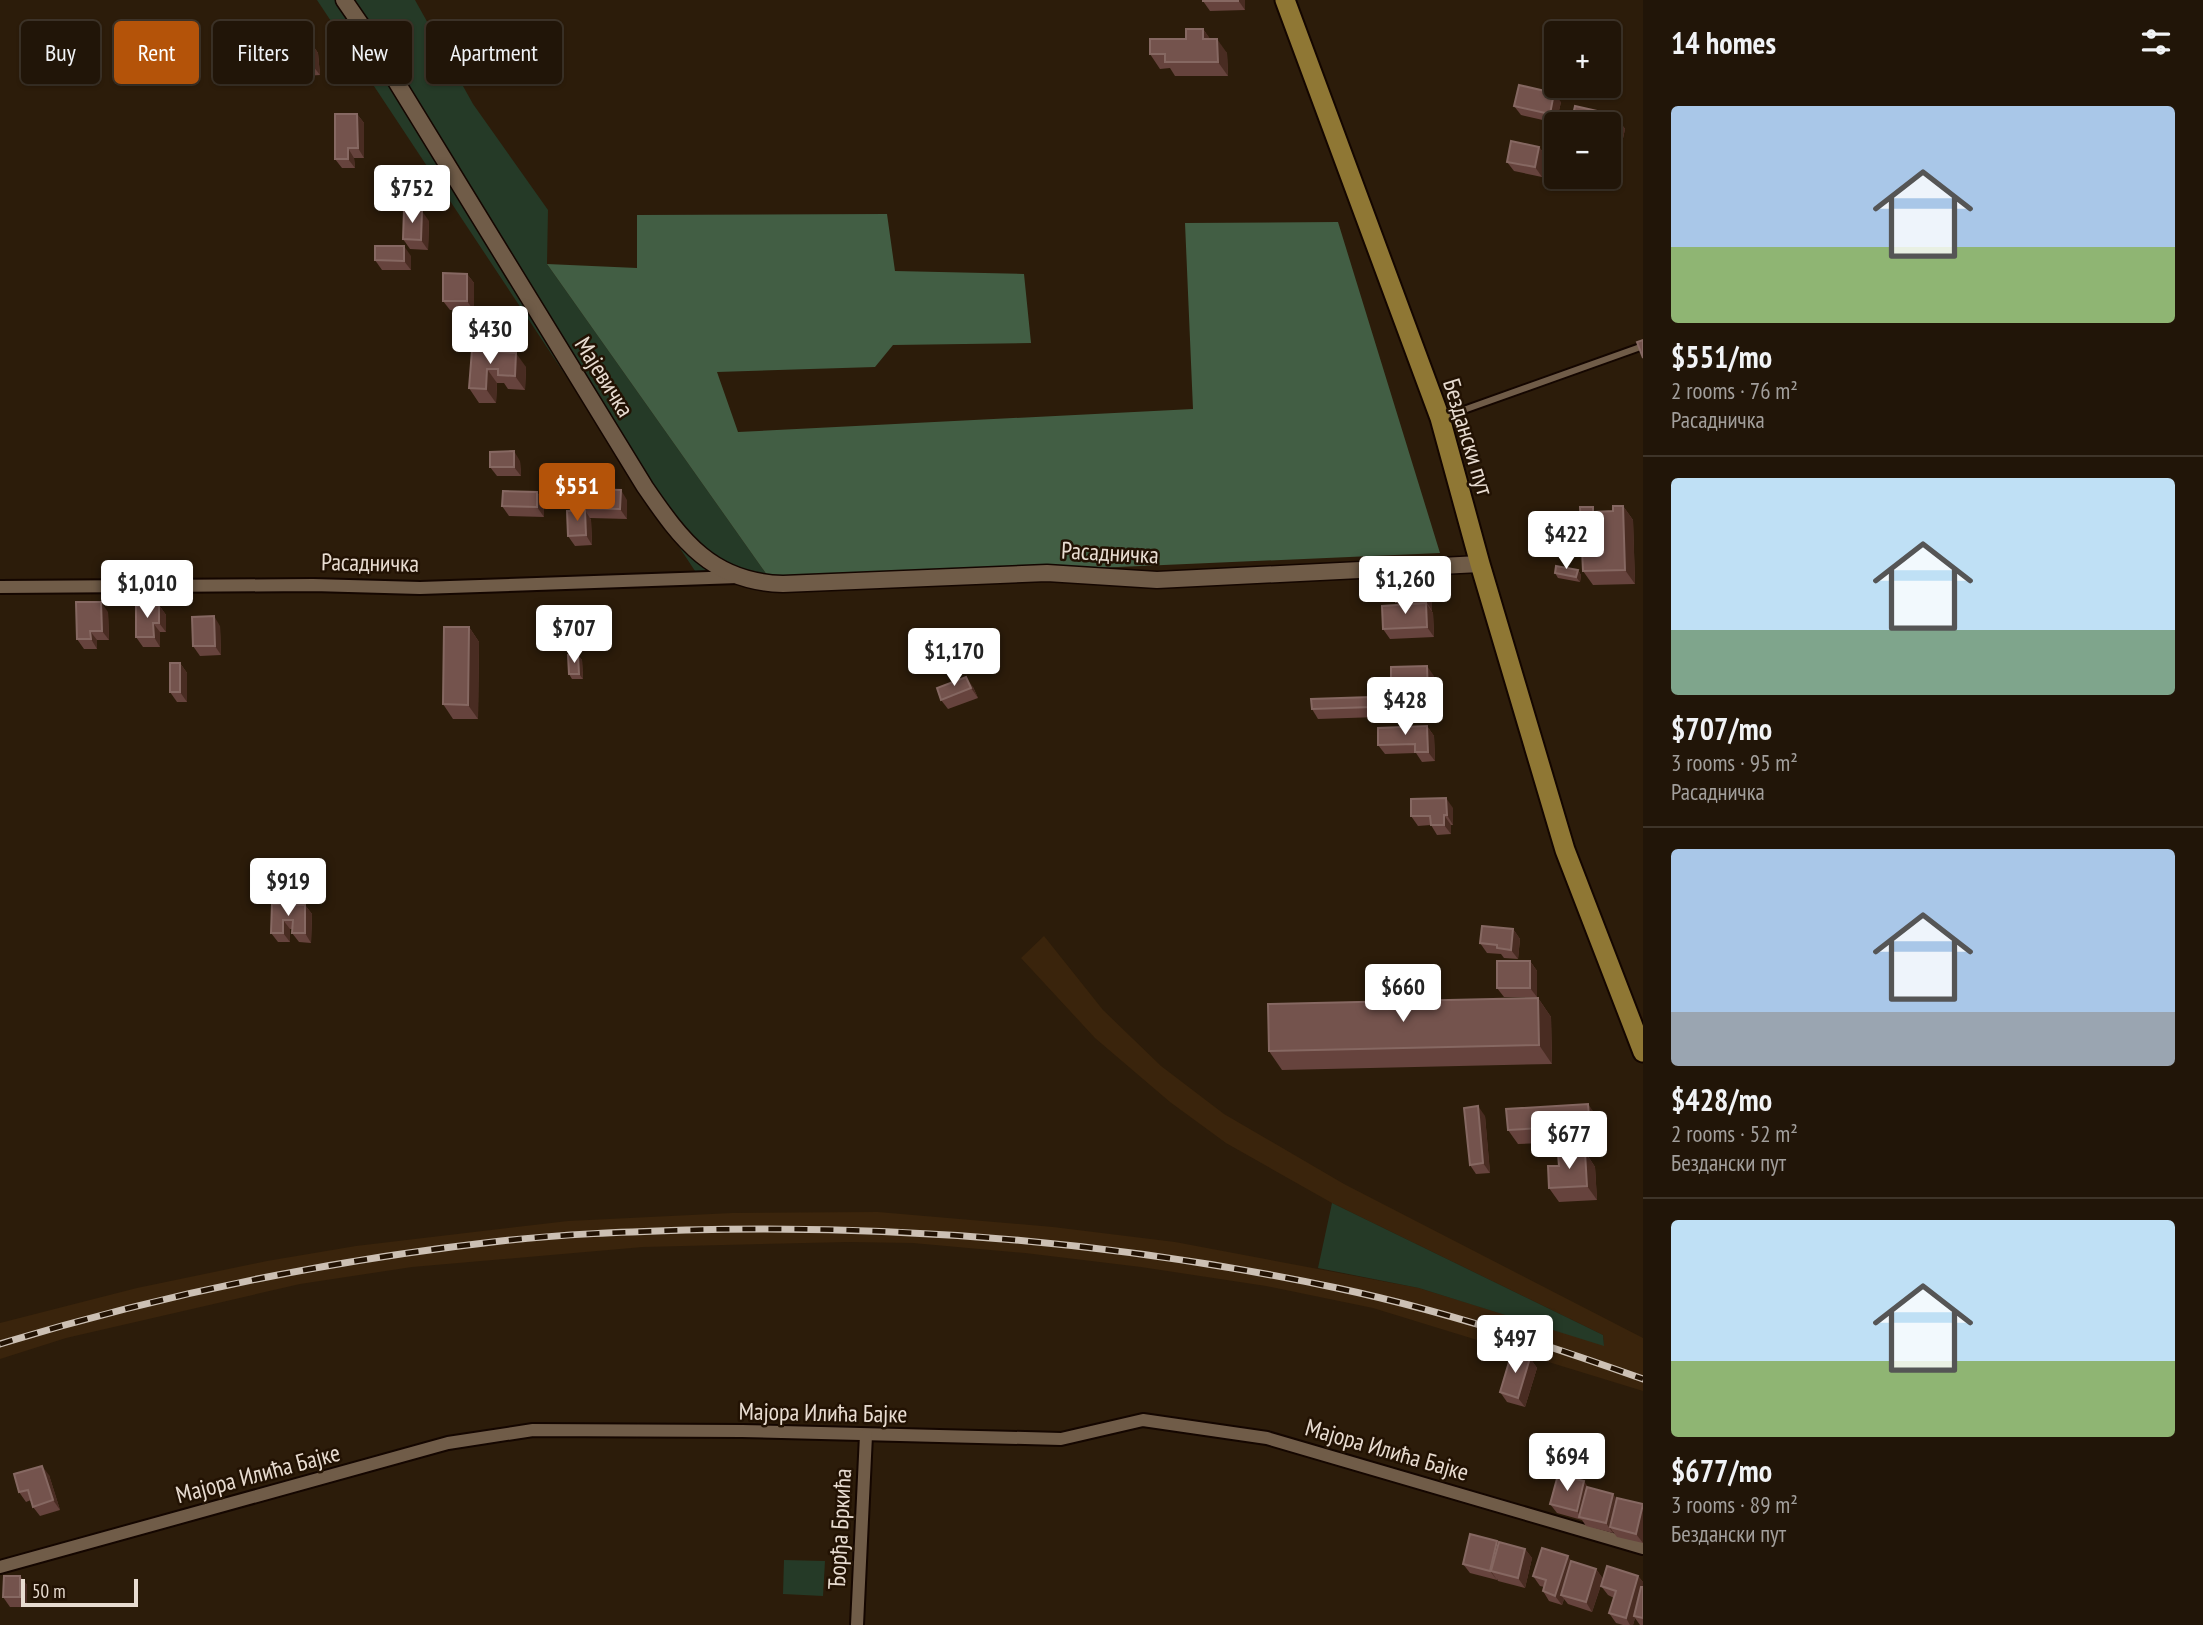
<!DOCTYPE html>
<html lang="en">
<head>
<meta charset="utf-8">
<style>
	:root { --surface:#211508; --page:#291e12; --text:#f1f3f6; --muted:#a29f9c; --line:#3e3429; --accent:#b45309 }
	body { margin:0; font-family:"PT Sans Narrow",sans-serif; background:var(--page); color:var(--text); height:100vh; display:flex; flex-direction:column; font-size:26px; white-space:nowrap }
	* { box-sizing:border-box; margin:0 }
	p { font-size:23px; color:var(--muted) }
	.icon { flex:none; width:38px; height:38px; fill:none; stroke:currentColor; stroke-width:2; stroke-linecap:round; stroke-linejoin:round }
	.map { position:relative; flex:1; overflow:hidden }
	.details { display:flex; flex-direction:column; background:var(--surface); width:560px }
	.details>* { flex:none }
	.banner { position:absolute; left:21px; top:21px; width:665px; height:63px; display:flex; gap:14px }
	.controls { position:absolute; left:1544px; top:21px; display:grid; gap:14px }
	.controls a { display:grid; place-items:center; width:77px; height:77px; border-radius:7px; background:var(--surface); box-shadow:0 2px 5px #0004,0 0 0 2px var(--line); font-size:35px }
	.scale { position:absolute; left:21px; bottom:18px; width:117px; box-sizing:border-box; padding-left:7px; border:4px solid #e8dcd1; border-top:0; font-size:19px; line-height:24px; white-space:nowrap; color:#e8dcd1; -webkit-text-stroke:5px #221203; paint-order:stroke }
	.price { position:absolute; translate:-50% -60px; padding:0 16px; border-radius:7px; background:#fff; color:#222; font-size:23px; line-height:46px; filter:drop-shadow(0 2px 4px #0008) }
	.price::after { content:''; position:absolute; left:50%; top:42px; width:21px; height:16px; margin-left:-10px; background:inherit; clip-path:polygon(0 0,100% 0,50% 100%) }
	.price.current { background:var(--accent); color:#fff }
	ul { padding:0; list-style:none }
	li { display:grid; align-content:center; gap:14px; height:371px; padding:0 28px }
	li+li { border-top:2px solid var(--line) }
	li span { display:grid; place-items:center; height:217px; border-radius:7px; color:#555 }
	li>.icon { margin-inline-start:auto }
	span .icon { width:126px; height:126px; fill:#fffc; stroke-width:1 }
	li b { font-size:30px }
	h2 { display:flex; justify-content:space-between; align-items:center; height:84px; padding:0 28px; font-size:30px }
	.pill { padding:0 24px; border-radius:7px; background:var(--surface); box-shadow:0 2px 5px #0004,0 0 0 2px var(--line); font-size:24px; line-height:63px }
	.pill.current { background:var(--accent); color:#fff }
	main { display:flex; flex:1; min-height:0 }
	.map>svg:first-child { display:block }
	.built { fill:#3a240c }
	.green { fill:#253a27 }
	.forest { fill:#425e44 }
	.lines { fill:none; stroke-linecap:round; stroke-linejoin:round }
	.service-casing { stroke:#140600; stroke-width:10 }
	.minor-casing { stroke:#140600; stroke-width:16 }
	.tertiary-casing { stroke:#140600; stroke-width:19 }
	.primary-casing { stroke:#140600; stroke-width:23 }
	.service { stroke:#705c48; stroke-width:6 }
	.minor { stroke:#705c48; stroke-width:12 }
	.tertiary { stroke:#705c48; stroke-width:16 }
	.primary { stroke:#8f7734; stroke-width:19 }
	.rail-casing { stroke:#ccc0b4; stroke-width:7 }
	.rail { stroke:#221203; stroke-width:4.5; stroke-dasharray:13; stroke-linecap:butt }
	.wall { fill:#66433d }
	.shaded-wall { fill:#492c22 }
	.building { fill:#74534d; stroke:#866862; stroke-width:2 }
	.labels { text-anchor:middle; stroke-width:5; stroke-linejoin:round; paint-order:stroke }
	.street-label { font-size:24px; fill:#e8dcd1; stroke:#221203 }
</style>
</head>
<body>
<main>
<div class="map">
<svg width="1643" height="1625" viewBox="0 0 1643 1625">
	<rect width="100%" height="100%" fill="#2c1c0a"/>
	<polygon class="built" points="1044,936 1103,1010 1161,1066 1224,1114 1344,1184 1643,1338 1643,1391 1373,1308 1266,1286 1141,1267 1025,1253 913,1243 848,1242 643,1247 412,1267 300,1284 66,1338 0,1359 0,1323 137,1288 267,1261 356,1246 568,1221 732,1213 878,1212 1053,1227 1175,1242 1419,1288 1604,1345 1603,1335 1332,1203 1226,1143 1170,1102 1095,1038 1021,958"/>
	<g class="green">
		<polygon points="317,0 415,0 473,104 548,210 547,264 772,582 699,577"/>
		<polygon points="1332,1203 1603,1335 1604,1346 1419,1288 1318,1268"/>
		<polygon points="784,1560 825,1561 823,1596 783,1594"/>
	</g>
	<polygon class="forest" points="887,214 895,271 1024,274 1031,343 893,345 875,367 717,372 738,432 1193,409 1185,223 1338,222 1440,553 772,582 547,264 637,268 637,215"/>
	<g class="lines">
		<g class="service-casing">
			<polyline id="service" points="1444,417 1643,346"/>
		</g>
		<g class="minor-casing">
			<g id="minor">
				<polyline points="0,587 313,585 420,588 738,577"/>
				<polyline points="0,1567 448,1443 533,1430 742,1431 1061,1439 1143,1420 1267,1438 1643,1548"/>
				<polyline points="857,1625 866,1435"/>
			</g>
		</g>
		<g class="tertiary-casing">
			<path id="tertiary" d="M 344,0 L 364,29 L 645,487 C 682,541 712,582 783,584 L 1047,573 L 1157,580 L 1480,564"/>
		</g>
		<g class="primary-casing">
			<polyline id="primary" points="1285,0 1440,418 1480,564 1565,850 1643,1052"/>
		</g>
		<use href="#service" class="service"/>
		<use href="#minor" class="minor"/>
		<use href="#tertiary" class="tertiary"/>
		<use href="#primary" class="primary"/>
		<g class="rail-casing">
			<path id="rail" d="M 0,1344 C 163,1294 332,1260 501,1241 C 563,1234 624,1232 686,1230 C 905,1224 1123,1243 1337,1288 C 1441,1310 1543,1343 1643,1379"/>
		</g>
		<use href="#rail" class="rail"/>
	</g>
	<g class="wall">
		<polygon points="1245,0 1245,10 1210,11 1203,1"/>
		<polygon points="1203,29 1210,39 1227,53 1228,76 1175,76 1170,68 1160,69 1150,54 1186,39"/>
		<polygon points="312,44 318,53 320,75 305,76 303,72 299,73 292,63"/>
		<polygon points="1561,102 1556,123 1521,115 1514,106"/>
		<polygon points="357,114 364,123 364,158 354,158 355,168 342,168 335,159"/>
		<polygon points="1615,115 1625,129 1618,162 1608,160 1608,124"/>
		<polygon points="1539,147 1546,156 1542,177 1514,171 1507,162"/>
		<polygon points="429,221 428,250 410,249 403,239"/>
		<polygon points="411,256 411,270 382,270 375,260"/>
		<polygon points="467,274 474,283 474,311 450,310 443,301"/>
		<polygon points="472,350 526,367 525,390 508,389 504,383 497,383 496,403 479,403 469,388"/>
		<polygon points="520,461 521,476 497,476 490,467"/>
		<polygon points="537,492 544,502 544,517 509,516 502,506"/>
		<polygon points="627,500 627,519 590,518 591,520 592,545 575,546 568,536 582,510 580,508"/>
		<polygon points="1623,506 1633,520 1635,584 1593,585 1583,571 1596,512 1613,511"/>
		<polygon points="1578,570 1581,575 1580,582 1558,578 1555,573"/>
		<polygon points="1425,575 1432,584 1432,611 1431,611 1433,613 1434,637 1390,639 1383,629 1399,605 1396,602"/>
		<polygon points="159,605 166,615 166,632 160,632 160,647 143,647 136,637"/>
		<polygon points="108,612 109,640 97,640 97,649 84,649 77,639"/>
		<polygon points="220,626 221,655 200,656 193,646"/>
		<polygon points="469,627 479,642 478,719 453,719 443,704"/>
		<polygon points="603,630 603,650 574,649 568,640"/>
		<polygon points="957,640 966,664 946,672 943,668 935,671 929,661"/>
		<polygon points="578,655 582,660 583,679 572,679 569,674"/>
		<polygon points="180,663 187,673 187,702 177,702 170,692"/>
		<polygon points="1434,676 1435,705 1405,706 1399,696 1398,690 1391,680"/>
		<polygon points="973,687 978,698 948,709 941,700"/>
		<polygon points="1378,707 1378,717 1318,719 1312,709"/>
		<polygon points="1427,726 1434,736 1435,761 1422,762 1416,753 1385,754 1378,745"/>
		<polygon points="1453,808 1453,825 1451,825 1451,834 1437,835 1431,825 1418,826 1411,816"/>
		<polygon points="272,904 305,905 312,914 311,943 299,942 292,933 292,929 290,929 290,942 278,942 271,933"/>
		<polygon points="1513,929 1520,939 1518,959 1504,958 1501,954 1487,953 1480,943"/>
		<polygon points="1530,961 1537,971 1537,997 1504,997 1497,988"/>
		<polygon points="1538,998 1551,1017 1552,1064 1282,1070 1269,1051"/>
		<polygon points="1485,1116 1490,1173 1476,1174 1470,1165"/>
		<polygon points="1598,1118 1601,1156 1588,1156 1595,1167 1597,1200 1559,1202 1549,1188 1559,1166 1570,1153 1563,1142 1518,1144 1508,1130"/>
		<polygon points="1530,1358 1537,1368 1525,1407 1507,1402 1500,1392"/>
		<polygon points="49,1475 60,1510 40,1516 33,1507 31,1500 26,1502 19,1492"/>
		<polygon points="1589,1488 1617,1499 1643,1504 1643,1543 1617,1537 1613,1532 1613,1533 1586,1526 1582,1520 1557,1513 1550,1504"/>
		<polygon points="1497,1541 1499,1543 1525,1549 1532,1558 1525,1588 1498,1581 1497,1579 1497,1580 1470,1573 1463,1564"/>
		<polygon points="1571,1562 1596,1569 1603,1579 1592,1612 1568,1604 1564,1599 1562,1605 1549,1601 1543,1591 1544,1587 1540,1586 1533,1576"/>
		<polygon points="20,1576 27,1585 27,1607 10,1607 3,1597"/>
		<polygon points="1638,1576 1643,1582 1643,1625 1640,1625 1635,1618 1633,1625 1623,1625 1616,1623 1609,1613 1614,1598 1608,1595 1601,1586"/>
	</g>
	<g class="shaded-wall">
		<polygon points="1238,0 1245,0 1245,10"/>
		<polygon points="1203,29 1213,43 1203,39"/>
		<polygon points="1217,39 1227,53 1228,76 1218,62"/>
		<polygon points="312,44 318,53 320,75 313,66"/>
		<polygon points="1554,93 1561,102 1556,123 1550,114"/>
		<polygon points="357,114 364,123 364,158 358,148"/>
		<polygon points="1615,115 1625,129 1618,162 1608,148"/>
		<polygon points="1539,147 1546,156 1542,177 1535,167"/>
		<polygon points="348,148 354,158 355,168 348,159"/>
		<polygon points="422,211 429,221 428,250 421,240"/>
		<polygon points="404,246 411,256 411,270 404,261"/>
		<polygon points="467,274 474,283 474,311 467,301"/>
		<polygon points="516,353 526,367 525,390 515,376"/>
		<polygon points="487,369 497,383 496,403 486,389"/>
		<polygon points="514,451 520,461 521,476 514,467"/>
		<polygon points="621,490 627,500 627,519 620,509"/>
		<polygon points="537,492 544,502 544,517 537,507"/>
		<polygon points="1623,506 1633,520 1635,584 1625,570"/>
		<polygon points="585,510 591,520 592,545 586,535"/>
		<polygon points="1578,570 1581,575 1580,582 1576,577"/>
		<polygon points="1425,575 1432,584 1432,611 1426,601"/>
		<polygon points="101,602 108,612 109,640 102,631"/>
		<polygon points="1426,603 1433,613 1434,637 1427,627"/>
		<polygon points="159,605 166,615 166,632 159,623"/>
		<polygon points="214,616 220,626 221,655 215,646"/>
		<polygon points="597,620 603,630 603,650 596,640"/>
		<polygon points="153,623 160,632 160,647 154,637"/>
		<polygon points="469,627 479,642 478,719 468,705"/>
		<polygon points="90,631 97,640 97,649 91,639"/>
		<polygon points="950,631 957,640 966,664 959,655"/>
		<polygon points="578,655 582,660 583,679 579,674"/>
		<polygon points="180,663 187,673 187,702 180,692"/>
		<polygon points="1427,666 1434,676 1435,705 1428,696"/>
		<polygon points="966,677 973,687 978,698 971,688"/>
		<polygon points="1371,697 1378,707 1378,717 1372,707"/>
		<polygon points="1427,726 1434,736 1435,761 1428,752"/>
		<polygon points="1446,798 1453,808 1453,825 1447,815"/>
		<polygon points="1444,815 1451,825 1451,834 1444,825"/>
		<polygon points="305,905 312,914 311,943 305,933"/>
		<polygon points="283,920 290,929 290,942 283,933"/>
		<polygon points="1513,929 1520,939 1518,959 1511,950"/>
		<polygon points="1530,961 1537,971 1537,997 1530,988"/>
		<polygon points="1538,998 1551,1017 1552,1064 1539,1045"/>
		<polygon points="1588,1104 1598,1118 1601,1156 1591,1141"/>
		<polygon points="1478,1106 1485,1116 1490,1173 1483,1163"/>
		<polygon points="1585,1152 1595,1167 1597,1200 1587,1186"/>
		<polygon points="1530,1358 1537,1368 1525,1407 1518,1398"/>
		<polygon points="42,1466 49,1475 60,1510 53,1500"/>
		<polygon points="1584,1481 1591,1491 1581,1517 1577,1511"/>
		<polygon points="1613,1494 1620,1503 1610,1527 1613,1532 1613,1533 1606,1523"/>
		<polygon points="1643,1506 1643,1543 1636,1534"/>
		<polygon points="1497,1541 1504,1551 1491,1571 1497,1580 1490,1571"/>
		<polygon points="1525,1549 1532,1558 1525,1588 1518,1578"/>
		<polygon points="1568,1556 1574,1566 1561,1595 1564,1599 1562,1605 1555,1596"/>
		<polygon points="1596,1569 1603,1579 1592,1612 1586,1602"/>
		<polygon points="20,1576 27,1585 27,1607 20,1597"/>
		<polygon points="1638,1576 1643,1582 1643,1593 1634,1616 1635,1618 1633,1625 1630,1625 1626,1618"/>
	</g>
	<g class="building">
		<rect x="1203" y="0" width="35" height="1"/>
		<polygon points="1186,29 1203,29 1203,39 1217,39 1218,62 1165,62 1165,54 1150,54 1150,39 1186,39"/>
		<polygon points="312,44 313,66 299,66 298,63 292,63 292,45"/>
		<polygon points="1519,85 1554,93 1550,114 1514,106"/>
		<polygon points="1575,106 1615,115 1608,146 1608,124 1571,124"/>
		<polygon points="335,114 357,114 358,148 348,148 348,159 335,159"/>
		<polygon points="1511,141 1539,147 1535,167 1507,162"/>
		<polygon points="404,210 422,211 421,240 403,239"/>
		<polygon points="375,246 404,246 404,261 375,260"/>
		<polygon points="443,273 467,274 467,301 443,301"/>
		<polygon points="1643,340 1643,358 1637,342"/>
		<polygon points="472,350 516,353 515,376 498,375 498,369 487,369 486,389 469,388"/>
		<polygon points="514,451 514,467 490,467 490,452"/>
		<polygon points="581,489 621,490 620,509 580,508"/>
		<polygon points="503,491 537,492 537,507 502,506"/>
		<polygon points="1613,506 1623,506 1625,570 1583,571 1580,507 1593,507 1593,512 1613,511"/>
		<polygon points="585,510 586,535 568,536 567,511"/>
		<polygon points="1556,566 1578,570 1576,577 1555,573"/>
		<polygon points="1396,575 1425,575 1426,601 1396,602"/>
		<polygon points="76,602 101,602 102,631 90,631 91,639 77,639"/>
		<polygon points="1426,603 1427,627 1383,629 1382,606"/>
		<polygon points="159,605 159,623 153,623 154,637 136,637 136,606"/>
		<polygon points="214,616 215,646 193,646 192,617"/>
		<polygon points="568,620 597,620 596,640 568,640"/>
		<polygon points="444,627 469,627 468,705 443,704"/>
		<polygon points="950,631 959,655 939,662 938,658 929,661 923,648 933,644 930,638"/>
		<polygon points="568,655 578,655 579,674 569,674"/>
		<rect x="170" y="663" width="10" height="29"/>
		<polygon points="1427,666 1428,696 1399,696 1398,680 1391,680 1391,667"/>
		<polygon points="966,677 971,688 941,700 937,688"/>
		<polygon points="1371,697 1372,707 1312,709 1311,699"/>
		<polygon points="1427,726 1428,752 1415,752 1415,744 1378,745 1378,728"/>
		<polygon points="1446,798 1447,815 1444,815 1444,825 1431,825 1430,816 1411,816 1411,799"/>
		<polygon points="272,904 305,905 305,933 292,933 293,920 283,920 283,933 271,933"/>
		<polygon points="1482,926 1513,929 1511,950 1497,948 1497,945 1480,943"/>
		<rect x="1497" y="961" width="33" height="27"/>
		<polygon points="1538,998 1539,1045 1269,1051 1268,1004"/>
		<polygon points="1588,1104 1591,1141 1563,1143 1562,1127 1508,1130 1506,1109"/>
		<polygon points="1478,1106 1483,1163 1470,1165 1464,1108"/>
		<polygon points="1585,1152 1587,1186 1549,1188 1548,1166 1559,1166 1558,1154"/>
		<polygon points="1512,1352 1530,1358 1518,1398 1500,1392"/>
		<polygon points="42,1466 53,1500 33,1507 28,1490 19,1492 14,1474"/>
		<polygon points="1558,1475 1584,1481 1577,1511 1550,1504"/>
		<polygon points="1587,1487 1613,1494 1606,1523 1579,1517"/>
		<polygon points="1617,1498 1643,1504 1636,1534 1610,1527"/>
		<polygon points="1470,1534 1497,1541 1490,1571 1463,1564"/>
		<polygon points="1499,1542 1525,1549 1518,1578 1491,1571"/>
		<polygon points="1542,1548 1568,1556 1555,1596 1543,1591 1546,1580 1533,1576"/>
		<polygon points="1571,1561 1596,1569 1586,1602 1561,1595"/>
		<polygon points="1607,1566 1638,1576 1626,1618 1609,1613 1616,1591 1601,1586"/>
		<polygon points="4,1576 20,1576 20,1597 3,1597"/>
		<polygon points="1641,1587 1643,1587 1643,1618 1634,1616"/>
	</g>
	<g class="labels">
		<g class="street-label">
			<text transform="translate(604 377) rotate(58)" y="8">Мајевичка</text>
			<text transform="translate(1468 437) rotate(73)" y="8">Бездански пут</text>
			<text transform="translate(1110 553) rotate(3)" y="8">Расадничка</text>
			<text transform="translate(370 563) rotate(1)" y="8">Расадничка</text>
			<text transform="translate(823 1413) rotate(1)" y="8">Мајора Илића Бајке</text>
			<text transform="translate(1387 1450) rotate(16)" y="8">Мајора Илића Бајке</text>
			<text transform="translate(258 1474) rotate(-15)" y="8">Мајора Илића Бајке</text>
			<text transform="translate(840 1529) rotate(-87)" y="8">Ђорђа Бркића</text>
		</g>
	</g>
</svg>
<div class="controls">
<a>+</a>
<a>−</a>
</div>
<div class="scale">50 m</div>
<b class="price" style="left:412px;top:225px">$752</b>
<b class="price" style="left:490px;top:366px">$430</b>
<b class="price current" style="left:577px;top:523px">$551</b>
<b class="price" style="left:1566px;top:571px">$422</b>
<b class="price" style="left:1405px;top:616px">$1,260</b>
<b class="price" style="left:147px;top:620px">$1,010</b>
<b class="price" style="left:574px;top:665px">$707</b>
<b class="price" style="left:954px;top:688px">$1,170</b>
<b class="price" style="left:1405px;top:737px">$428</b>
<b class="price" style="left:288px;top:918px">$919</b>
<b class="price" style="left:1403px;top:1024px">$660</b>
<b class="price" style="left:1569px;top:1171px">$677</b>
<b class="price" style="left:1515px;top:1375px">$497</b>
<b class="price" style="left:1567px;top:1493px">$694</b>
<div class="banner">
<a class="pill">Buy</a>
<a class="pill current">Rent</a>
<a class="pill">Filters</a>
<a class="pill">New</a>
<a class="pill">Apartment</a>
</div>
</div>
<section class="details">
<h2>14 homes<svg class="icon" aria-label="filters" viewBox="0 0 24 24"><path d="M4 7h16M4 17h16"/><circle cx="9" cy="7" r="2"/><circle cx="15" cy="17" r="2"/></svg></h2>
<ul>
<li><span style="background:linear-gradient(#a9c7e8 65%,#8fb573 0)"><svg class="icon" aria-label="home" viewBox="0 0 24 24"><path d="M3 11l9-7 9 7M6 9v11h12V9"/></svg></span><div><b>$551/mo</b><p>2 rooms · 76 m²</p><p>Расадничка</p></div></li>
<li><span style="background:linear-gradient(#bfe0f5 70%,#7fa58c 0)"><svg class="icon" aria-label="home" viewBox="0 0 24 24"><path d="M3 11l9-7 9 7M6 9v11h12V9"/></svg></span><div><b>$707/mo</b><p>3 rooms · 95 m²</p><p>Расадничка</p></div></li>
<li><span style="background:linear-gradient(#a9c7e8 75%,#9aa5b1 0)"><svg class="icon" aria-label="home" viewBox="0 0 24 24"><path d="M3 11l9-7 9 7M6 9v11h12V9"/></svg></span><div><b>$428/mo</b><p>2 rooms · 52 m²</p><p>Бездански пут</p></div></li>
<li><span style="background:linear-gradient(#bfe0f5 65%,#8fb573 0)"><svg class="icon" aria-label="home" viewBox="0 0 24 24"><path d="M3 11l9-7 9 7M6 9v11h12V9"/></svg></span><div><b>$677/mo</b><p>3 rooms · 89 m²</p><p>Бездански пут</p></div></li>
</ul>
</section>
</main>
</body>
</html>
